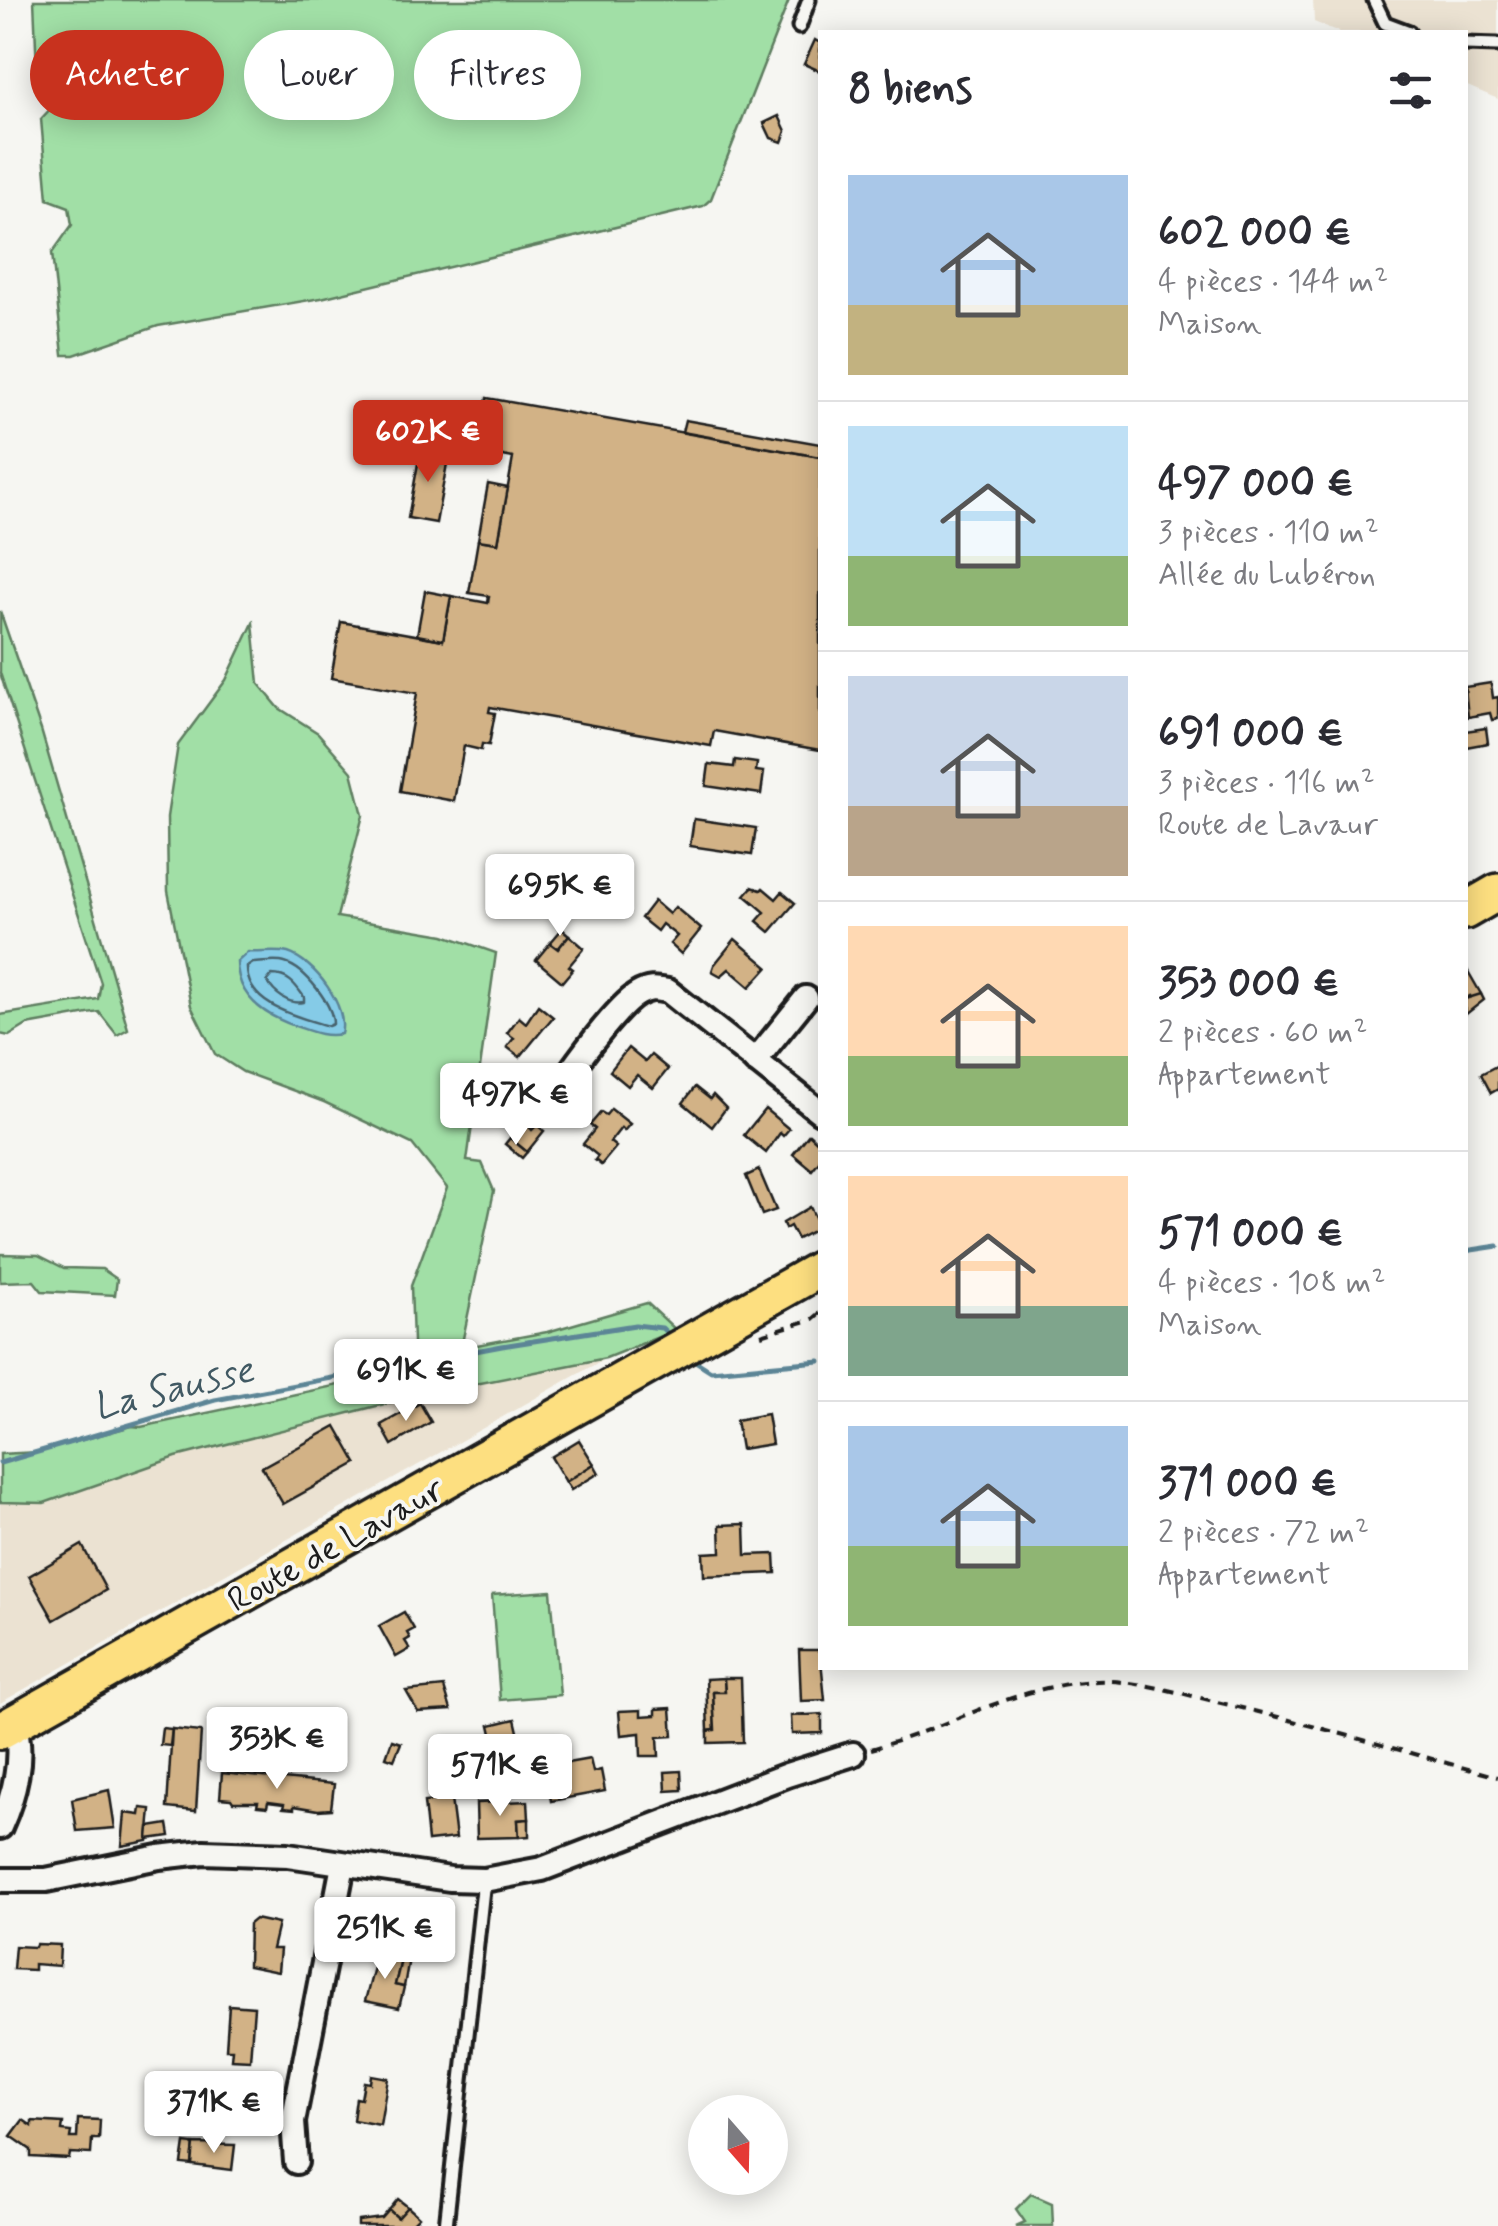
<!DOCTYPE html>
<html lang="fr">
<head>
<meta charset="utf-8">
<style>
	:root { --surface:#fff; --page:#f2f2f3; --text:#2b2b33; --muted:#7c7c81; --line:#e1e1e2; --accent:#c8321e }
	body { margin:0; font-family:Mynerve,sans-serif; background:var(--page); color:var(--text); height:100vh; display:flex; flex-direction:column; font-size:38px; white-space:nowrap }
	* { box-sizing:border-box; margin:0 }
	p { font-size:32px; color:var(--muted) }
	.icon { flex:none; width:55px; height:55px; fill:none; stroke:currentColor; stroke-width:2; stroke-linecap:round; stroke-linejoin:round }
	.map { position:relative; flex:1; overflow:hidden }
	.drawer { position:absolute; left:818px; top:30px; width:650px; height:1640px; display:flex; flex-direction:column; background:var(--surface); border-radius:0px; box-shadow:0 5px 25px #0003 }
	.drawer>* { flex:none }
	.banner { position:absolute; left:30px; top:30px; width:638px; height:90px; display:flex; gap:20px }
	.needle { width:65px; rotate:160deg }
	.fabs { position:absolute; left:688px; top:2095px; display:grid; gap:20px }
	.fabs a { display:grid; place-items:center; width:100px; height:100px; border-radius:50%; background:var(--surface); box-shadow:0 5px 25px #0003; font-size:50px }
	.price { position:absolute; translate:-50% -85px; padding:0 22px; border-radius:10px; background:#fff; color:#222; font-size:32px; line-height:65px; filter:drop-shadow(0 2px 5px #0008) }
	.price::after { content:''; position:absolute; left:50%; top:60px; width:30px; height:22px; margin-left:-15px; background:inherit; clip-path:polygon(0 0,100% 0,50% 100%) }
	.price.active { background:var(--accent); color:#fff }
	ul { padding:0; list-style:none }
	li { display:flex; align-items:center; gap:30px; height:250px; padding:0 30px }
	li+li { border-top:2px solid var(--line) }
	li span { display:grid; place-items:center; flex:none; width:280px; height:200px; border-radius:0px; color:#555 }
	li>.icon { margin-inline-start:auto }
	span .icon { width:120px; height:120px; fill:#fffc; stroke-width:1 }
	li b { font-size:42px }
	h2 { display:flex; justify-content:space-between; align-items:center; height:120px; padding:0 30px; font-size:42px }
	.chip { padding:0 35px; border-radius:45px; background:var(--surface); box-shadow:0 5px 25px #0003; font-size:35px; line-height:90px }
	.chip.active { background:var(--accent); color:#fff }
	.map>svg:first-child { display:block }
	.built { fill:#ebe2d2 }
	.green { fill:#a1dfa6; stroke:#5e7e61; stroke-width:2.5 }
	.water { fill:#85cbe7; stroke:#5b8596; stroke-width:2.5 }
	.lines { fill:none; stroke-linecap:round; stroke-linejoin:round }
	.shore { stroke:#46626d; stroke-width:2.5 }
	.stream { stroke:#5b8596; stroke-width:5 }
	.building { fill:#d2b286; stroke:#1c1c1c; stroke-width:2.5 }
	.lane-casing { stroke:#1c1c1c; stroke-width:19 }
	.street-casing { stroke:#1c1c1c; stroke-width:30 }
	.primary-casing { stroke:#1c1c1c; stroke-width:42 }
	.path { stroke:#1c1c1c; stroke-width:4; stroke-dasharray:10 8; stroke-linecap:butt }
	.lane { stroke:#f6f6f2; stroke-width:11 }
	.street { stroke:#f6f6f2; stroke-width:22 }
	.primary { stroke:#fddf80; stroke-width:35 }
	.labels { text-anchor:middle; stroke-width:8; stroke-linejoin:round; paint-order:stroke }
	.street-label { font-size:35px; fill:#1c1c1c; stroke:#f6f6f2 }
	.water-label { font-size:38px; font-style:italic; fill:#415963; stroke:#f6f6f2 }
</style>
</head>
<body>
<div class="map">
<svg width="1498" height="2226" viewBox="0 0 1498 2226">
	<rect width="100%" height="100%" fill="#f6f6f2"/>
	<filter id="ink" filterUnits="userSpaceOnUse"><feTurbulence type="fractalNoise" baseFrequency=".01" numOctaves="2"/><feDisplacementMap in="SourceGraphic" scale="20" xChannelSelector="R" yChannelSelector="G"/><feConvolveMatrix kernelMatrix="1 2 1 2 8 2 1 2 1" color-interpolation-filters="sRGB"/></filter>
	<g filter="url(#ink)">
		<g class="built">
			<polygon points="1313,0 1498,0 1498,99 1465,85 1465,32 1339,32 1314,22"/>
			<polygon points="606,1358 0,1703 0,1502 44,1503 176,1457 420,1395"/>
		</g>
		<g class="green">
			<polygon points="34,0 789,0 711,199 703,206 321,298 158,326 74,355 63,355 52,253 72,225 69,207 48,199 41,119 54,105 49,85 37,70"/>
			<polygon points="0,611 41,730 128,1029 117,1035 99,1012 27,1025 9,1036 0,1034 0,1015 98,999 101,983 0,673"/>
			<polygon points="253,623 259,684 279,708 318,733 352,772 363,815 337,917 444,935 496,953 467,1161 482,1163 494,1191 461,1348 547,1332 647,1303 676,1330 606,1358 420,1395 176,1457 44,1503 0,1502 0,1454 39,1452 132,1426 141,1427 414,1369 411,1286 447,1188 412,1144 324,1102 243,1072 215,1054 191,1006 168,891 167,817 178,745 226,680"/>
			<polygon points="0,1254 38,1255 64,1268 102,1269 117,1279 115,1295 42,1291 34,1281 0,1282"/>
			<polygon points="551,1591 560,1695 500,1700 492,1595"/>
			<polygon points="1031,2194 1052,2203 1053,2226 1016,2226 1025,2222 1016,2209"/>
		</g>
		<path class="water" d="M 248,952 C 260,953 277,950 288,953 C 314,961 349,1007 341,1034 C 326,1037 315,1033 301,1028 C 269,1018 237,999 237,962 Z"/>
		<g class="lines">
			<g class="shore">
				<path d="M 253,963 C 263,963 276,960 285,963 C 306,969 333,1005 333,1024 L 328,1026 C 299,1017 246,1006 247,967 Z"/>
				<path d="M 272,975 C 288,975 295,984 304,997 L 304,1002 C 289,1005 274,994 267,981 Z"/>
			</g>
			<g class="stream">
				<polyline points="1465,1251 1498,1246"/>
				<polyline points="689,1357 711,1371 820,1361"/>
				<polyline points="0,1463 215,1400 502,1346 635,1325 662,1328 672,1338"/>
			</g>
		</g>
		<g class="building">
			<polygon points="815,40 820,43 820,71 804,64"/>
			<polygon points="779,116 786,131 782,142 771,138 764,123"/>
			<polygon points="487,398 820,457 820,750 714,731 711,746 490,707 489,712 495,713 489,745 482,744 481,750 464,746 454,801 400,791 417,693 331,678 341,622 443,640 451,596 488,603 489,596 469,593 478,540 498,543 513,458 478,451"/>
			<polygon points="685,420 820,444 820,457 682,432"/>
			<polygon points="421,447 449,453 436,523 408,518"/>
			<polygon points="488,484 508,488 498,543 478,540"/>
			<polygon points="425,591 451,596 443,640 417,635"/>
			<polygon points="1491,683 1493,698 1498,697 1498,719 1492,720 1490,713 1468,717 1465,687"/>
			<polygon points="1486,728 1488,743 1466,747 1465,731"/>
			<polygon points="735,760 757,763 756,771 764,772 761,794 706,786 709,764 734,767"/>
			<polygon points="694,819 756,828 752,855 690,846"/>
			<polygon points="576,863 583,869 576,878 571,875 563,886 560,883"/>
			<polygon points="583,869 605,886 597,896 593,893 595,898 580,913 544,885 551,876 563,886 571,875 576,878"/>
			<polygon points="752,887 761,890 763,888 776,899 782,892 795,903 770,932 757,921 765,912 745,895"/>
			<polygon points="654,901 669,914 675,907 701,929 681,954 670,944 677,936 662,924 657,931 641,918"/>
			<polygon points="562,929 569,935 558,949 550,943"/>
			<polygon points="569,935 584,948 569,966 573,969 562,982 536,960 550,943 558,949"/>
			<polygon points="735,939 768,967 750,987 729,969 721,976 712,971 714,965"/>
			<polygon points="1465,966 1481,994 1472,999 1470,996 1465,999"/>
			<polygon points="1481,994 1484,1000 1465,1015 1465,999"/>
			<polygon points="538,1005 553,1017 520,1057 507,1047 514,1038 507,1033 519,1017 526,1023"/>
			<polygon points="628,1048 645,1062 651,1055 668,1069 653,1088 637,1075 628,1086 610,1071"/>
			<polygon points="1498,1065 1498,1089 1491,1093 1481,1074"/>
			<polygon points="695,1087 710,1099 713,1095 726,1108 712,1127 683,1103"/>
			<polygon points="611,1109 630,1124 624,1131 621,1128 610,1142 616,1147 601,1165 595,1160 598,1156 583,1144 595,1129 590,1125 601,1112 606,1115"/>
			<polygon points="765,1109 789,1129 783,1136 780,1133 766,1153 744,1135"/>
			<polygon points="524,1121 532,1130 537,1125 544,1131 527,1152 510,1138"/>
			<polygon points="809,1134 820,1144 820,1160 812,1170 793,1154"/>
			<polygon points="510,1138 527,1152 522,1158 505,1144"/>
			<polygon points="759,1170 776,1210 762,1215 746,1176"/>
			<polygon points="810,1207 820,1227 797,1239 790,1226 785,1229 783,1223"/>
			<polygon points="420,1403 431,1422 392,1445 381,1425"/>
			<polygon points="767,1414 772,1444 741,1449 736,1420"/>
			<polygon points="336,1426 357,1463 283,1504 262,1467"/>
			<polygon points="579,1440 594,1464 566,1482 551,1457"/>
			<polygon points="594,1464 599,1473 571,1490 566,1482"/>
			<polygon points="745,1524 746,1555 775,1554 776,1573 704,1576 703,1553 721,1552 720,1525"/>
			<polygon points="82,1545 106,1590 54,1620 29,1576"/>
			<polygon points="404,1612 414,1629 407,1633 410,1638 405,1641 410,1649 396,1657 379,1626"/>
			<polygon points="799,1650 820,1650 825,1700 801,1701"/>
			<polygon points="724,1678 725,1692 713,1692 715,1730 708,1731 706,1679"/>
			<polygon points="724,1678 741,1678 743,1742 708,1743 708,1731 715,1730 713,1692 725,1692"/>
			<polygon points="444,1687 451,1710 418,1712 406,1691"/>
			<polygon points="671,1708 673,1736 658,1737 659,1756 641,1756 640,1733 621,1735 619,1711 641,1710 641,1716 656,1715 656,1709"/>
			<polygon points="822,1714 822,1733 792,1734 791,1716"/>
			<polygon points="515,1719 528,1775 503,1781 490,1725"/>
			<polygon points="162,1728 172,1729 170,1746 160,1745"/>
			<polygon points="172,1729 201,1732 196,1811 167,1808"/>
			<polygon points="392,1740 401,1743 394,1760 386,1757"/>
			<polygon points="590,1759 593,1772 601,1770 605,1791 551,1801 545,1767"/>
			<polygon points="681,1771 682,1790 666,1791 665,1772"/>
			<polygon points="222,1773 334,1784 331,1809 318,1810 294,1806 294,1809 283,1808 284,1804 268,1802 267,1807 257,1806 258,1802 233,1802 231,1799 220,1798"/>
			<polygon points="109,1790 115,1828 77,1831 72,1799"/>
			<polygon points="451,1799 456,1838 428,1841 424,1802"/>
			<polygon points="528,1801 529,1819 518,1820 519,1837 477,1838 476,1803"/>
			<polygon points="141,1808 151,1809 148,1841 122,1846 125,1813 140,1815"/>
			<polygon points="529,1819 529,1836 519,1837 518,1820"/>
			<polygon points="168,1824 170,1836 148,1839 149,1827"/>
			<polygon points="255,1919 278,1924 272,1949 280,1949 278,1972 248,1966 249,1924"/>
			<polygon points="36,1944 60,1945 59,1966 34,1964 34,1970 13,1969 15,1946 35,1947"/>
			<polygon points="378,1952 401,1960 395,1985 404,1987 399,2008 365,2001"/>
			<polygon points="391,1954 409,1958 404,1987 395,1985 401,1960 390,1958"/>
			<polygon points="229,2005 254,2007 250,2060 231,2059 232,2049 226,2049"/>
			<polygon points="371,2075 388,2078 380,2125 353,2120 356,2098 361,2099 364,2082 370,2083"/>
			<polygon points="78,2119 100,2120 99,2139 92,2139 91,2154 70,2153 69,2159 31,2157 31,2150 11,2136 23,2120 32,2126 32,2121 63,2123 62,2131 71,2132 70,2138 77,2138"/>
			<polygon points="185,2143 194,2144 192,2165 182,2164"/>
			<polygon points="194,2144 235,2145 232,2170 192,2165"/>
			<polygon points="398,2199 408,2207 398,2218 389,2210"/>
			<polygon points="408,2207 419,2217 410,2226 358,2226 358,2221 382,2218 389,2210 398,2218"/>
		</g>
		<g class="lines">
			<g class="lane-casing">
				<g id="lane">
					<polyline points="1374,0 1385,23 1409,32"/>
					<polyline points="799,27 809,0"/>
					<polyline points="1465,44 1498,45"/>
					<polyline points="446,2226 484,1880"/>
				</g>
			</g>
			<g class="street-casing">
				<g id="street">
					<polyline points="755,1061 806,998"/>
					<path d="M 561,1085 C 575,1064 617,1006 638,994 C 649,987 656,989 668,991 L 820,1112"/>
					<path d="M 0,1827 C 14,1796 25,1756 14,1723"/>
					<polyline points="0,1880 46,1880 159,1857 204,1852 288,1855 450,1879 484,1880 542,1869 787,1775 853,1754"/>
					<polyline points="296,2162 293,2122 343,1865"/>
				</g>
			</g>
			<g class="primary-casing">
				<g id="primary">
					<polyline points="1465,911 1498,892"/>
					<polyline points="0,1731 820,1269"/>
				</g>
			</g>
			<g class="path">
				<polyline points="761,1335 813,1319 820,1313"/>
				<path d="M 871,1749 C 945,1729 1018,1684 1097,1681 C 1131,1679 1184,1694 1217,1702 C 1311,1724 1405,1752 1498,1777"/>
			</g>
			<use href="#lane" class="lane"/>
			<use href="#street" class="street"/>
			<use href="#primary" class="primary"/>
		</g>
	</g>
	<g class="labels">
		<g class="street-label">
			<text transform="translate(335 1544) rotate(-29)" y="12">Route de Lavaur</text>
		</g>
		<g class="water-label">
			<text transform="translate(173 1387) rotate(-14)" y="13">La Sausse</text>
		</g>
	</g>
</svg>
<div class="fabs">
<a><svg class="needle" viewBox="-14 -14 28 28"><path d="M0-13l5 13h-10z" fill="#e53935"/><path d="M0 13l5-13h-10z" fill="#7c7c81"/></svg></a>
</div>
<b class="price active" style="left:428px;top:485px">602K €</b>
<b class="price" style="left:560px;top:939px">695K €</b>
<b class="price" style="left:516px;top:1148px">497K €</b>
<b class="price" style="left:406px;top:1424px">691K €</b>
<b class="price" style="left:277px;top:1792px">353K €</b>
<b class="price" style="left:500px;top:1819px">571K €</b>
<b class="price" style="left:385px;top:1982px">251K €</b>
<b class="price" style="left:214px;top:2156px">371K €</b>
<div class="banner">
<a class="chip active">Acheter</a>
<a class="chip">Louer</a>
<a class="chip">Filtres</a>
</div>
<section class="drawer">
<h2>8 biens<svg class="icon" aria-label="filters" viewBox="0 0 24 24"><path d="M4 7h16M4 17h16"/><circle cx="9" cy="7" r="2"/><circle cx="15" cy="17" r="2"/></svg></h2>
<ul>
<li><span style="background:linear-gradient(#a9c7e8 65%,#c2b280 0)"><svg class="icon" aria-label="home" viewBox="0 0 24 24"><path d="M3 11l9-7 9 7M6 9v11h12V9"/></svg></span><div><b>602 000 €</b><p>4 pièces · 144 m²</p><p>Maison</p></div></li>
<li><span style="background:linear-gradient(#bfe0f5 65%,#8fb573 0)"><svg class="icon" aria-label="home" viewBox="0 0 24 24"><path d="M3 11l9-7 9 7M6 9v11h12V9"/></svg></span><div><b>497 000 €</b><p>3 pièces · 110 m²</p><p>Allée du Lubéron</p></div></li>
<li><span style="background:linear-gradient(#c9d6e8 65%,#b9a48a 0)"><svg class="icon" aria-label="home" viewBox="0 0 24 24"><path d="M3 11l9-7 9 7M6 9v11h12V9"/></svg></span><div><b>691 000 €</b><p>3 pièces · 116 m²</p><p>Route de Lavaur</p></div></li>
<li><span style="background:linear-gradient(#ffd9b3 65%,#8fb573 0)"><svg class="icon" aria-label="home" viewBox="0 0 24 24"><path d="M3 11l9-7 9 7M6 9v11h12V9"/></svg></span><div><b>353 000 €</b><p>2 pièces · 60 m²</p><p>Appartement</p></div></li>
<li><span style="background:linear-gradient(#ffd9b3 65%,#7fa58c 0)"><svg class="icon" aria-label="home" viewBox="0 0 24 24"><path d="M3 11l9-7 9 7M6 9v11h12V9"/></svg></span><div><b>571 000 €</b><p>4 pièces · 108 m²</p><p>Maison</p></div></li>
<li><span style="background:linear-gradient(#a9c7e8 60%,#8fb573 0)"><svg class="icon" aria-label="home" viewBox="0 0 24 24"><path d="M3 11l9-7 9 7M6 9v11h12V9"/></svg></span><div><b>371 000 €</b><p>2 pièces · 72 m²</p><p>Appartement</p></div></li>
</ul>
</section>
</div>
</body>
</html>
